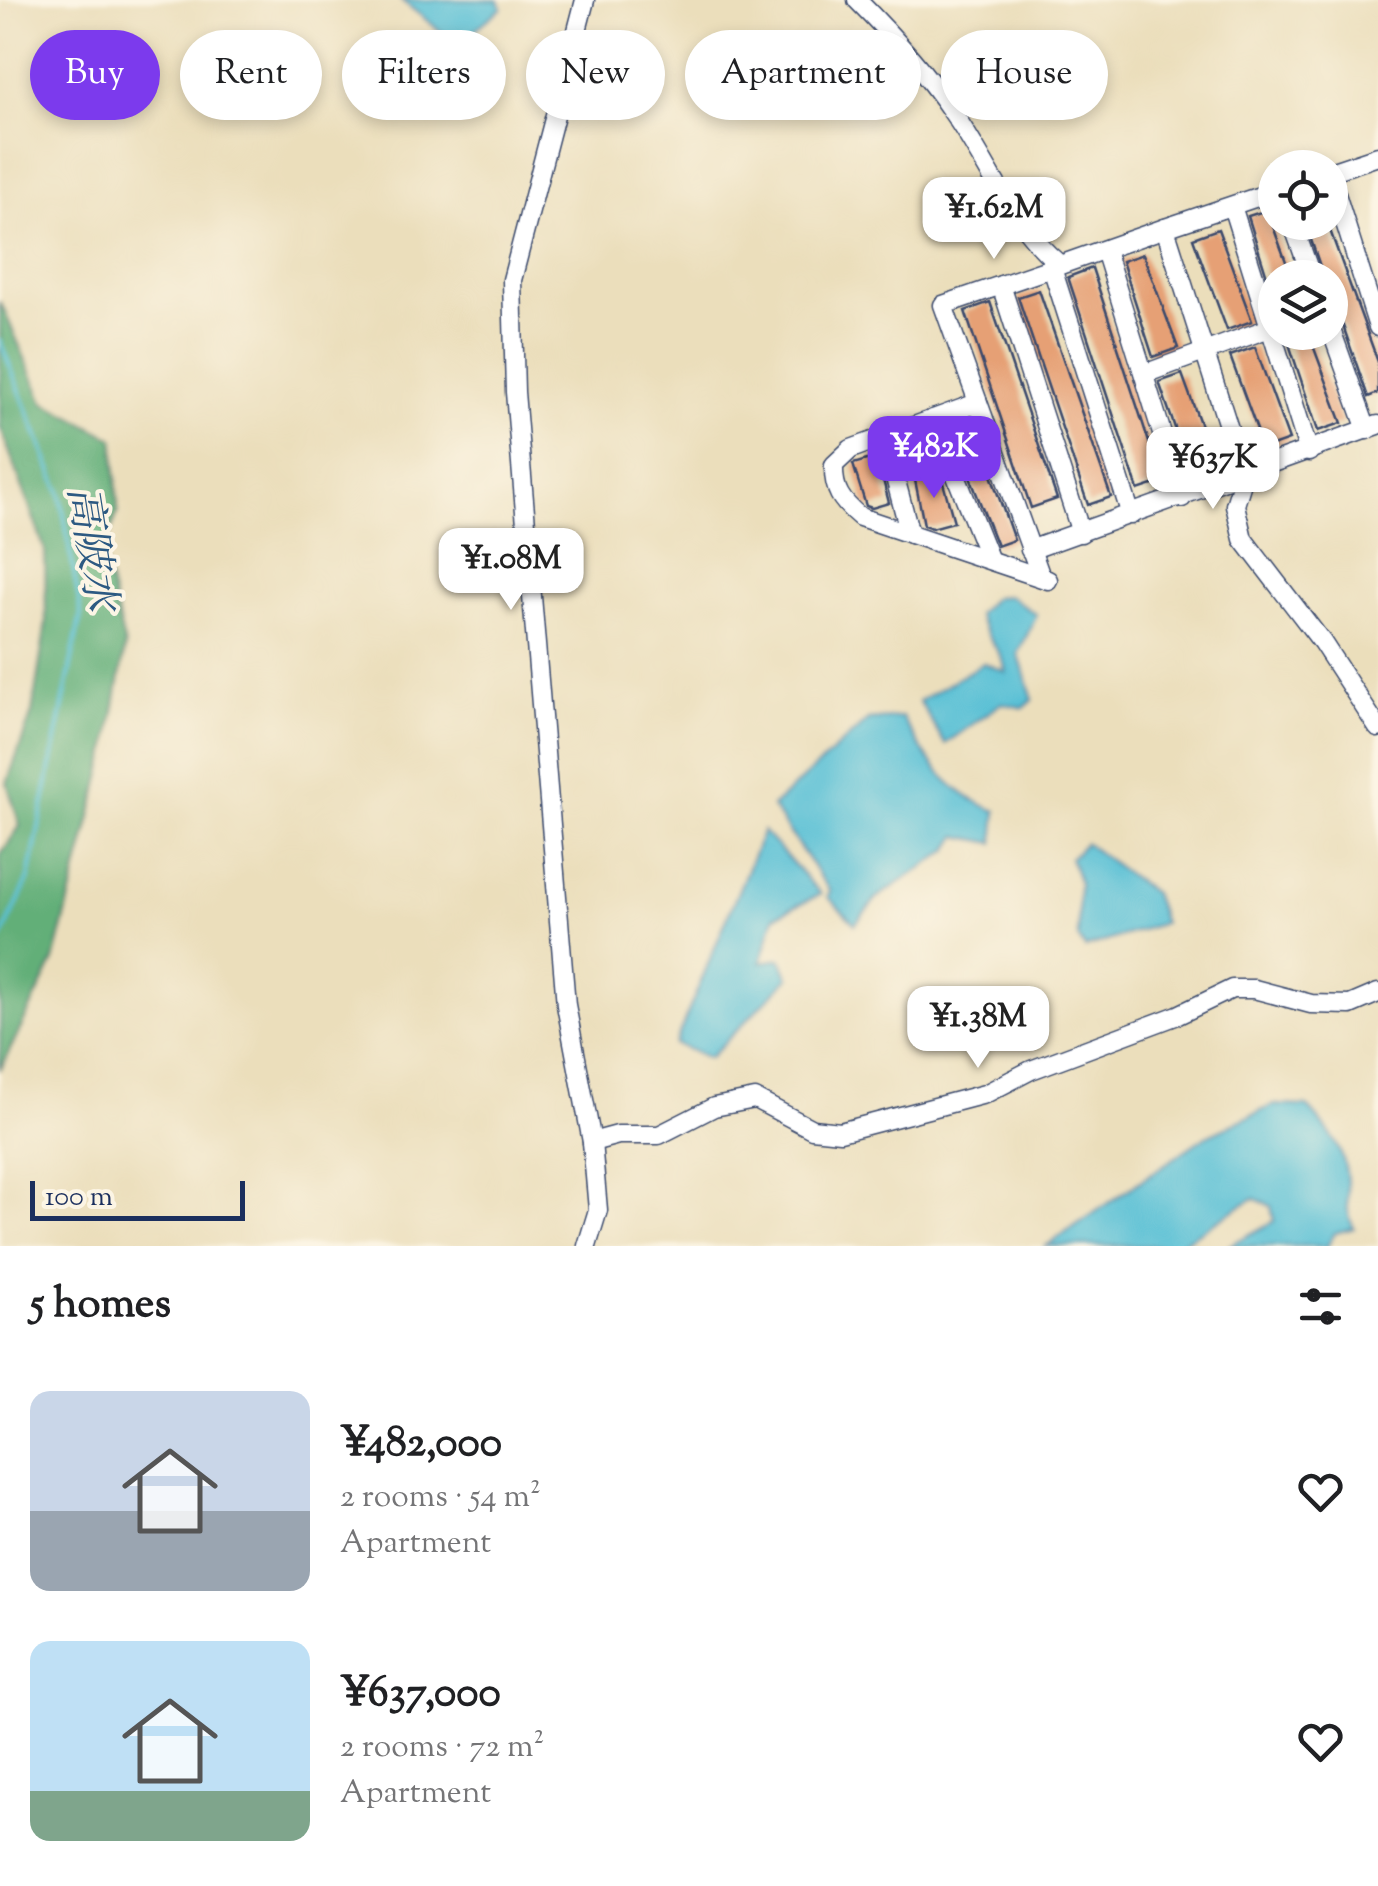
<!DOCTYPE html>
<html lang="en">
<head>
<meta charset="utf-8">
<style>
	:root { --surface:#fff; --page:#f6f6f6; --text:#202124; --muted:#757577; --accent:#7c3aed }
	body { margin:0; font-family:"Sorts Mill Goudy","Noto Serif SC",serif; background:var(--page); color:var(--text); height:100vh; display:flex; flex-direction:column; font-size:38px; white-space:nowrap }
	* { box-sizing:border-box; margin:0 }
	p { font-size:32px; color:var(--muted) }
	.icon { flex:none; width:55px; height:55px; fill:none; stroke:currentColor; stroke-width:2; stroke-linecap:round; stroke-linejoin:round }
	.map { position:relative; height:1246px; overflow:hidden }
	.sheet { display:flex; flex-direction:column; background:var(--surface); flex:1 }
	.sheet>* { flex:none }
	.hud { position:absolute; left:30px; top:30px; width:1320px; height:90px; display:flex; gap:20px }
	.buttons { position:absolute; left:1258px; top:150px; display:grid; gap:20px }
	.buttons a { display:grid; place-items:center; width:90px; height:90px; border-radius:50%; background:var(--surface); box-shadow:0 5px 15px #0003; font-size:50px }
	.scale { position:absolute; left:30px; bottom:25px; width:215px; box-sizing:border-box; padding-left:10px; border:5px solid #1b2f5e; border-top:0; font-size:28px; line-height:35px; white-space:nowrap; color:#1b2f5e; -webkit-text-stroke:8px #fcf5e5; paint-order:stroke }
	.price { position:absolute; translate:-50% -85px; padding:0 22px; border-radius:20px; background:#fff; color:#222; font-size:32px; line-height:65px; filter:drop-shadow(0 2px 5px #0008) }
	.price::after { content:''; position:absolute; left:50%; top:60px; width:30px; height:22px; margin-left:-15px; background:inherit; clip-path:polygon(0 0,100% 0,50% 100%) }
	.price.active { background:var(--accent); color:#fff }
	ul { padding:0; list-style:none }
	li { display:flex; align-items:center; gap:30px; height:250px; padding:0 30px }
	li span { display:grid; place-items:center; flex:none; width:280px; height:200px; border-radius:20px; color:#555 }
	li>.icon { margin-inline-start:auto }
	span .icon { width:120px; height:120px; fill:#fffc; stroke-width:1 }
	li b { font-size:42px }
	h2 { display:flex; justify-content:space-between; align-items:center; height:120px; padding:0 30px; font-size:42px }
	.tag { padding:0 35px; border-radius:45px; background:var(--surface); box-shadow:0 5px 15px #0003; font-size:35px; line-height:90px }
	.tag.active { background:var(--accent); color:#fff }
	.map>svg:first-child { display:block }
	.forest { fill:#62af78; stroke:#3e6f6b; stroke-width:2.5 }
	.water { fill:#58c0d5; stroke:#3a789a; stroke-width:2.5 }
	.lines { fill:none; stroke-linecap:round; stroke-linejoin:round }
	.stream { stroke:#58c0d5; stroke-width:4 }
	.building { fill:#e6a075 }
	.minor-casing { stroke:#3a496c; stroke-width:21 }
	.minor { stroke:#fff; stroke-width:18 }
	.labels { text-anchor:middle; stroke-width:8; stroke-linejoin:round; paint-order:stroke }
	.water-label { font-size:42px; font-style:italic; fill:#2d5a82; stroke:#fcf5e5 }
</style>
</head>
<body>
<div class="map">
<svg width="1378" height="1246" viewBox="0 0 1378 1246">
	<rect width="100%" height="100%" fill="#fcf5e5"/>
	<filter id="ink" filterUnits="userSpaceOnUse"><feTurbulence type="fractalNoise" baseFrequency=".01" numOctaves="2"/><feDisplacementMap in="SourceGraphic" scale="20" xChannelSelector="R" yChannelSelector="G"/><feConvolveMatrix kernelMatrix="1 2 1 2 8 2 1 2 1" color-interpolation-filters="sRGB"/></filter>
	<filter id="wash" filterUnits="userSpaceOnUse"><feTurbulence type="fractalNoise" baseFrequency=".0048" numOctaves="4" result="noise"/><feDisplacementMap in="SourceGraphic" scale="40" xChannelSelector="R" yChannelSelector="G"/><feGaussianBlur stdDeviation="2.25" result="paint"/><feColorMatrix in="noise" values="0 0 0 0 0 0 0 0 0 0 0 0 0 0 0 0 0 1.4 0 .05"/><feComposite in="paint" operator="in"/></filter>
	<g filter="url(#wash)">
		<rect width="100%" height="100%" fill="#ebdebb"/>
		<polygon class="forest" points="0,301 44,402 114,439 118,511 103,553 125,647 106,758 54,961 0,1070 0,855 20,826 7,783 32,713 46,623 45,550 0,426"/>
		<g class="water">
			<polygon points="401,0 498,0 502,8 457,44"/>
			<path d="M 1009,596 L 1037,615 L 1018,653 L 1033,700 L 1024,708 L 1002,703 L 945,744 L 919,701 L 984,663 L 1006,672 C 1002,649 984,637 977,614 L 994,597 Z"/>
			<path d="M 902,717 C 926,760 950,794 997,811 L 994,843 L 958,836 L 949,850 L 878,897 L 855,924 L 828,897 L 830,891 L 772,807 L 868,720 Z"/>
			<polygon points="763,831 821,894 775,916 761,962 781,959 789,978 709,1058 675,1044"/>
			<polygon points="1085,843 1153,893 1163,923 1085,948 1078,938 1079,883 1070,858"/>
			<path d="M 1274,1105 L 1307,1106 C 1328,1129 1346,1150 1347,1182 C 1348,1200 1345,1210 1354,1228 L 1335,1233 L 1327,1246 L 1228,1246 L 1274,1221 L 1271,1206 L 1254,1198 L 1176,1246 L 1046,1246 L 1206,1136 Z"/>
		</g>
		<g class="lines">
			<polyline class="stream" points="0,341 60,492 81,614 29,878 0,942"/>
		</g>
		<g id="blocks">
			<g class="building">
				<polygon points="1267,210 1292,278 1275,278 1275,302 1248,216"/>
				<polygon points="1305,222 1327,222 1378,362 1378,393 1368,397 1342,323 1330,315 1330,278 1324,278"/>
				<polygon points="1218,229 1252,321 1227,330 1193,238"/>
				<polygon points="1143,254 1178,348 1153,357 1122,261"/>
				<polygon points="1092,268 1162,482 1138,490 1068,277"/>
				<polygon points="1039,290 1111,497 1088,505 1018,297"/>
				<polygon points="990,302 1057,499 1031,508 965,311"/>
				<polygon points="1285,332 1308,332 1342,423 1318,431"/>
				<polygon points="1255,347 1289,440 1264,449 1230,356"/>
				<polygon points="1182,374 1216,467 1192,477 1159,382"/>
				<polygon points="972,421 978,438 957,445 951,429"/>
				<polygon points="928,439 934,454 910,463 904,448"/>
				<polygon points="877,457 889,503 872,508 866,506 853,464"/>
				<polygon points="985,458 1014,540 997,546 965,464"/>
				<polygon points="940,472 954,522 932,528 924,525 915,480"/>
			</g>
		</g>
	</g>
	<g filter="url(#ink)">
		<use href="#blocks" fill-opacity="0" stroke="#3a496c" stroke-width="2.5"/>
		<g class="lines">
			<g class="minor-casing">
				<g id="minor">
					<polyline points="585,0 512,280 515,392 566,1005 592,1142 598,1210 587,1246"/>
					<path d="M 857,0 C 891,34 926,73 953,113 C 990,166 1009,222 1060,265 L 1165,228 L 1244,476 L 1235,505 L 1243,539 L 1322,642 L 1378,728"/>
					<polyline points="1330,172 1378,156"/>
					<polyline points="1330,175 1378,327"/>
					<polyline points="1232,206 1309,452"/>
					<polyline points="1292,222 1312,278"/>
					<polyline points="1165,228 1275,191"/>
					<polyline points="1105,250 1182,498"/>
					<polyline points="1052,268 1131,515"/>
					<polyline points="1001,285 1081,533"/>
					<polyline points="1330,327 1367,430"/>
					<polyline points="1144,374 1275,326"/>
					<path d="M 977,403 L 851,449 L 834,465 C 833,490 841,501 860,517 L 1048,580"/>
					<polyline points="933,419 989,558"/>
					<polyline points="884,436 910,534"/>
					<polyline points="1030,550 1378,425"/>
					<polyline points="1041,577 943,305 1060,265"/>
					<polyline points="592,1142 618,1135 659,1135 714,1107 755,1099 812,1129 840,1132 985,1094 1031,1070 1178,1015 1232,989 1254,989 1311,1004 1350,1005 1378,993"/>
				</g>
			</g>
			<use href="#minor" class="minor"/>
		</g>
	</g>
	<g class="labels">
		<g class="water-label">
			<text transform="translate(94 548) rotate(81)" y="15">高陂水</text>
		</g>
	</g>
</svg>
<div class="buttons">
<a><svg class="icon" aria-label="locate" viewBox="0 0 24 24"><circle cx="12" cy="12" r="6"/><path d="M12 2v4M12 18v4M2 12h4M18 12h4"/></svg></a>
<a><svg class="icon" aria-label="layers" viewBox="0 0 24 24"><path d="M12 4l9 5-9 5-9-5zM3 14l9 5 9-5"/></svg></a>
</div>
<div class="scale">100 m</div>
<b class="price" style="left:994px;top:262px">¥1.62M</b>
<b class="price active" style="left:934px;top:501px">¥482K</b>
<b class="price" style="left:1213px;top:512px">¥637K</b>
<b class="price" style="left:511px;top:613px">¥1.08M</b>
<b class="price" style="left:978px;top:1071px">¥1.38M</b>
<div class="hud">
<a class="tag active">Buy</a>
<a class="tag">Rent</a>
<a class="tag">Filters</a>
<a class="tag">New</a>
<a class="tag">Apartment</a>
<a class="tag">House</a>
</div>
</div>
<section class="sheet">
<h2>5 homes<svg class="icon" aria-label="filters" viewBox="0 0 24 24"><path d="M4 7h16M4 17h16"/><circle cx="9" cy="7" r="2"/><circle cx="15" cy="17" r="2"/></svg></h2>
<ul>
<li><span style="background:linear-gradient(#c9d6e8 60%,#9aa5b1 0)"><svg class="icon" aria-label="home" viewBox="0 0 24 24"><path d="M3 11l9-7 9 7M6 9v11h12V9"/></svg></span><div><b>¥482,000</b><p>2 rooms · 54 m²</p><p>Apartment</p></div><svg class="icon" aria-label="heart" viewBox="0 0 24 24"><path d="M12 20l-8-8c-3-5 5-10 8-4 3-6 11-1 8 4z"/></svg></li>
<li><span style="background:linear-gradient(#bfe0f5 75%,#7fa58c 0)"><svg class="icon" aria-label="home" viewBox="0 0 24 24"><path d="M3 11l9-7 9 7M6 9v11h12V9"/></svg></span><div><b>¥637,000</b><p>2 rooms · 72 m²</p><p>Apartment</p></div><svg class="icon" aria-label="heart" viewBox="0 0 24 24"><path d="M12 20l-8-8c-3-5 5-10 8-4 3-6 11-1 8 4z"/></svg></li>
</ul>
</section>
</body>
</html>
